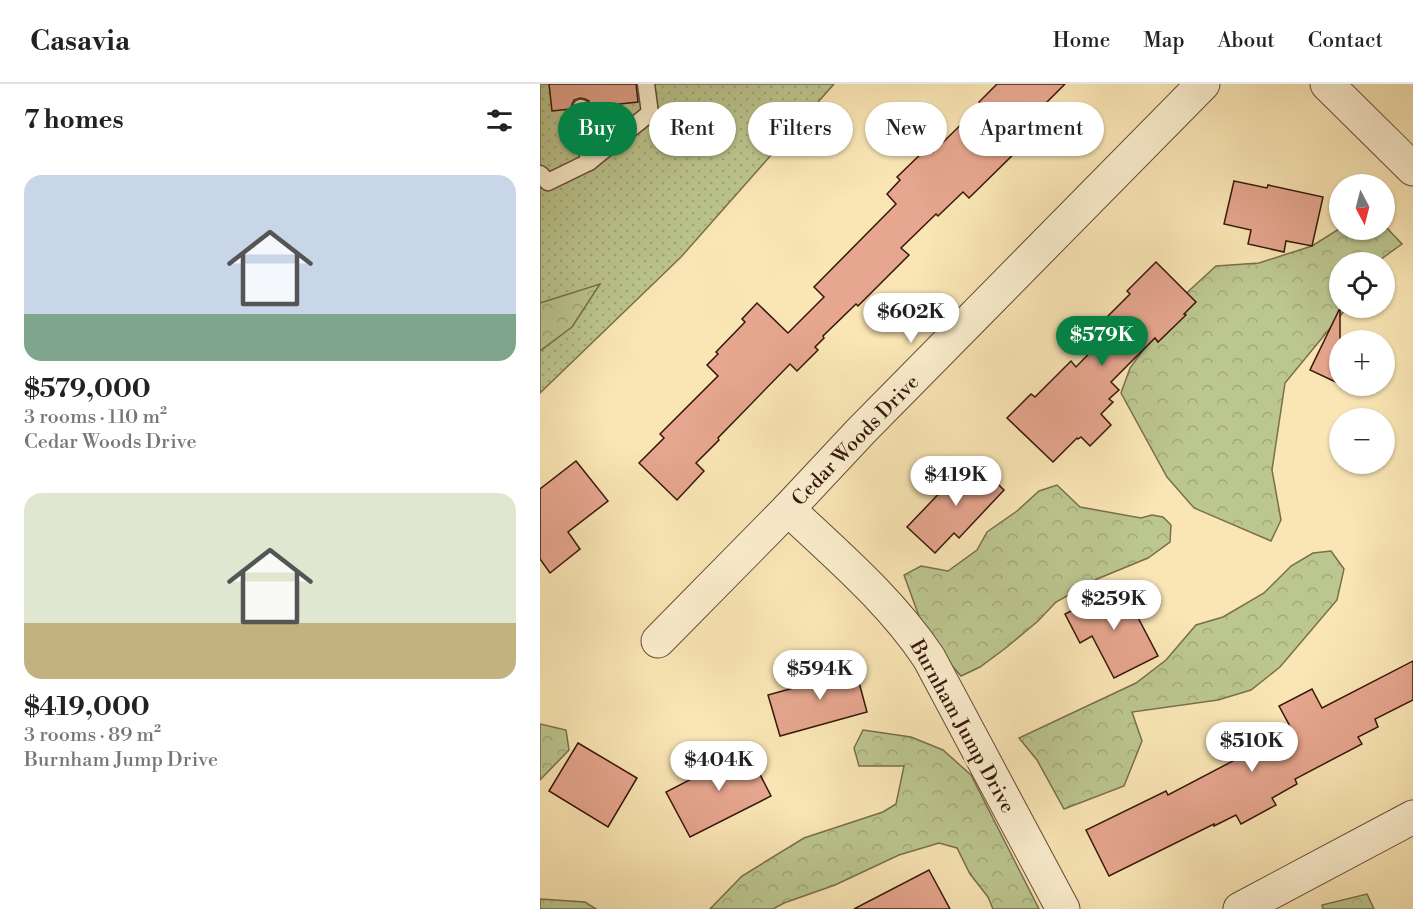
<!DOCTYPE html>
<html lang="en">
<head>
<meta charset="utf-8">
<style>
	:root { --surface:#fff; --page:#f2f2f2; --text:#222; --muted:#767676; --line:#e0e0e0; --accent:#0b8043 }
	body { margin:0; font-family:"Libre Bodoni",serif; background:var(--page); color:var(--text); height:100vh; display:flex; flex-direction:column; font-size:22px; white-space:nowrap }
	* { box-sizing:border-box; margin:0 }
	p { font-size:20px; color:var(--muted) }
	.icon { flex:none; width:33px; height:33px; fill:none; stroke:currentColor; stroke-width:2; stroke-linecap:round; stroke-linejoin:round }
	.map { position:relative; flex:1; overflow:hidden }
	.details { display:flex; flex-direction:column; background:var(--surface); width:540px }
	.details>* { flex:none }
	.guide { position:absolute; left:18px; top:18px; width:570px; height:54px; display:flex; gap:12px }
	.needle { width:39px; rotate:173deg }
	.buttons { position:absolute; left:789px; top:90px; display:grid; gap:12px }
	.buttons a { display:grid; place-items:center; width:66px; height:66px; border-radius:50%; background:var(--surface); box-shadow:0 2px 4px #0004; font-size:30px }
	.price { position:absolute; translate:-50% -51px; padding:0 14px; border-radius:21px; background:#fff; color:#222; font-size:20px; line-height:39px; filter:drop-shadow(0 2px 3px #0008) }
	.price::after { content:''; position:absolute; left:50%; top:36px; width:18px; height:14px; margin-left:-9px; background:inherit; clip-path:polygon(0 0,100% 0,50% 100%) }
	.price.selected { background:var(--accent); color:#fff }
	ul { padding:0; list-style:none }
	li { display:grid; align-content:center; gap:12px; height:318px; padding:0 24px }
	li span { display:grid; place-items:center; height:186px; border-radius:18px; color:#555 }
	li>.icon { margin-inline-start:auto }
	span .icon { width:108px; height:108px; fill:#fffc; stroke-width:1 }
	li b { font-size:26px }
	h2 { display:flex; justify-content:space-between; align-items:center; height:72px; padding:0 24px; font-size:26px }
	.chip { padding:0 21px; border-radius:27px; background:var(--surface); box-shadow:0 2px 4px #0004; font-size:21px; line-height:54px }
	.chip.selected { background:var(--accent); color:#fff }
	header { display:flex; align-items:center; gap:36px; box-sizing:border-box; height:84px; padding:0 30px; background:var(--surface); border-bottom:2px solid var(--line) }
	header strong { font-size:28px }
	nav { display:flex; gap:33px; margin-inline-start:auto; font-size:21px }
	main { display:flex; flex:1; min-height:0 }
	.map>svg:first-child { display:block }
	.green { fill:url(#green-dots); stroke:#7a6e4d; stroke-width:1.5 }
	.forest { fill:url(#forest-crowns); stroke:#7a6e4d; stroke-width:1.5 }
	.building { fill:#e6a68f; stroke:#37170b; stroke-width:1.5 }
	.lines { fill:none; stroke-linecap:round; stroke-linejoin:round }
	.service-casing { stroke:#684b36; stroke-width:19 }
	.minor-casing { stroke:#684b36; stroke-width:35 }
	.service { stroke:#fcefcf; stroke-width:16 }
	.minor { stroke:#fcefcf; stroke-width:33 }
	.labels { text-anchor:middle; stroke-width:4.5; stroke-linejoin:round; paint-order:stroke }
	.street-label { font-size:20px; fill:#37170b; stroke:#fcefcf }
</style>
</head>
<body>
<header>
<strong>Casavia</strong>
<nav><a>Home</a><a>Map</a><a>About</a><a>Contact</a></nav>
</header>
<main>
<section class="details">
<h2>7 homes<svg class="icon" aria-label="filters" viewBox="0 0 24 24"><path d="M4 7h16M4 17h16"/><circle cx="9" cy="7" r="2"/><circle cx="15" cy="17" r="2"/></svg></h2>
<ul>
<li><span style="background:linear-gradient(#c9d6e8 75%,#7fa58c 0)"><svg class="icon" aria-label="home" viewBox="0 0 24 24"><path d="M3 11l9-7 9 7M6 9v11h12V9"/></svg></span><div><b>$579,000</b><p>3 rooms · 110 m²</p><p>Cedar Woods Drive</p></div></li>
<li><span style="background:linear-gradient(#dfe7d0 70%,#c2b280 0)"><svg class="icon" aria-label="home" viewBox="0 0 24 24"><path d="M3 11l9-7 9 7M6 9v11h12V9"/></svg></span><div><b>$419,000</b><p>3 rooms · 89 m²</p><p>Burnham Jump Drive</p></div></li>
</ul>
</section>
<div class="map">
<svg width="873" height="825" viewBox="0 0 873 825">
	<defs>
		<pattern id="green-dots" width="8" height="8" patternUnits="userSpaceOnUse" patternTransform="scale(1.5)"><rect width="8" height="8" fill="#bcc68f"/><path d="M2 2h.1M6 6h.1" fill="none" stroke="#a2a97a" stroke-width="1.8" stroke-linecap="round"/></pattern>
		<pattern id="forest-crowns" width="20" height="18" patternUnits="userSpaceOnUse" patternTransform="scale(1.5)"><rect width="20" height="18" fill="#bcc68f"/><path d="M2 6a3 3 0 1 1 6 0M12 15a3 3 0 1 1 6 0" fill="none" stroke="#a2a97a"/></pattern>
	</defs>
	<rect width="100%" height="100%" fill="#fae6b5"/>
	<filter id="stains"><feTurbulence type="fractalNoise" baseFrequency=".00333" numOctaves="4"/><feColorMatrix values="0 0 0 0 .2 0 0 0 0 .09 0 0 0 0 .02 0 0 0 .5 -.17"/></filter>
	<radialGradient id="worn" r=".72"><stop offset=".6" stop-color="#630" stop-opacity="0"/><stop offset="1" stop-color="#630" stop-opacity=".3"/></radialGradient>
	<polygon class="green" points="0,0 294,0 141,173 0,309"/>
	<g class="forest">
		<polygon points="845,142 862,160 837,178 800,178 800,224 806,224 805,226 745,299 732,386 741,436 731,457 654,424 627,393 581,309 590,284 640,215 676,182 719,179 772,162 799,145 844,146"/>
		<polygon points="60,200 32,243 0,267 0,219"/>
		<polygon points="517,401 540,423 601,434 612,431 623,433 631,441 630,458 608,474 557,495 516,518 498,537 467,563 440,583 421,592 401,569 380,535 364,491 381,482 408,487 437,466 447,448 477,427 499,407"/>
		<polygon points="791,467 804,485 797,516 740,583 711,606 678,616 592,628 602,657 584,702 524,725 497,676 479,654 596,599 626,576 656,541 683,533 724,509 751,482 773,469"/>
		<polygon points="0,640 26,646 29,666 0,696"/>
		<polygon points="323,646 371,653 403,666 431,691 499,825 453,825 448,813 430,790 417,764 399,759 359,771 295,801 244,819 233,825 170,825 202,792 264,754 343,728 356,720 364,682 319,682 314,664"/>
		<polygon points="827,810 834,825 783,825 782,821"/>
		<polygon points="0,815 45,818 56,825 0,825"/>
	</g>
	<g class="building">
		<polygon points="9,0 96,0 98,18 51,23 49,17 45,15 40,14 34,16 32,20 31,25 12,27"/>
		<polygon points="457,0 525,0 501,24 513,36 485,65 482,62 429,114 423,108 398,132 396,130 361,164 369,171 318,222 316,220 283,252 284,254 275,263 278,266 257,287 250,280 178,354 179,356 156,379 164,387 137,416 99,379 124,354 120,350 178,292 167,281 178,270 176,268 205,238 202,235 217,219 248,249 284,213 274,203 356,120 347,110 360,96 357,93 388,63 393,68 441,21 439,18"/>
		<polygon points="694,97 727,104 728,101 783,113 772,162 746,157 744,168 708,160 711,146 684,140"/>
		<polygon points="616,178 656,218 644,230 646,231 618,258 615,254 571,298 579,306 569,315 573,318 561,330 571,341 550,362 541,353 538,355 537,354 513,378 467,334 491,310 495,313 531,277 536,283 574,244 565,235 590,210 587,207"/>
		<polygon points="800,224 800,300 770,286"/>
		<polygon points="432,375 464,406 419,454 414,449 395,469 367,443"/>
		<polygon points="36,377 68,417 28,448 40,465 10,489 0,475 0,405"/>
		<polygon points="581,501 618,572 574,594 552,552 540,559 525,530"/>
		<polygon points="313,576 327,628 240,652 228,611 286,595 283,584"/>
		<polygon points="873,577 873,616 835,635 838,643 818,653 822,660 755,695 757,700 732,714 736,721 701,740 696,731 674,742 674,740 569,792 546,746 626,707 628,711 752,646 739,622 772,605 782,624"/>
		<polygon points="38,659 97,694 68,743 9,707"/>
		<polygon points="205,661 231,712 150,753 126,708 173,684 171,678"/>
		<polygon points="389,786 410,825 314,825"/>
	</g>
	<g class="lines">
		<g class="service-casing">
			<g id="service">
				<polyline points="49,78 110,29 106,0"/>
				<polyline points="0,90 8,98 49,78 41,24"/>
			</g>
		</g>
		<g class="minor-casing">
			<g id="minor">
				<polyline points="787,0 873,85"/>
				<path d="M 248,425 C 298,472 351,517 389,574 L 523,825"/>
				<polyline points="118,557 248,425 321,347 663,0"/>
				<polyline points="700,825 873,733"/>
			</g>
		</g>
		<use href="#service" class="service"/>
		<use href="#minor" class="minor"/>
	</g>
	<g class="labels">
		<g class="street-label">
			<text transform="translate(315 356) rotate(-46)" y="7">Cedar Woods Drive</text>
			<text transform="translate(423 642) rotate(61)" y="7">Burnham Jump Drive</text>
		</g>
	</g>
	<rect width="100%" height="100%" filter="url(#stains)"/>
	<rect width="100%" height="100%" fill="url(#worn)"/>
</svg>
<div class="buttons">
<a><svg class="needle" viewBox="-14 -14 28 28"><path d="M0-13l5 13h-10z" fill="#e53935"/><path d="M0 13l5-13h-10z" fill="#767676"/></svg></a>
<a><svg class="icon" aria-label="locate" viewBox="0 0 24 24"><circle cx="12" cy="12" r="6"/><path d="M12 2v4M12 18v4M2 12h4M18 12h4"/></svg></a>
<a>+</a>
<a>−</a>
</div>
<b class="price" style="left:371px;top:260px">$602K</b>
<b class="price selected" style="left:562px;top:283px">$579K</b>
<b class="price" style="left:416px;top:423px">$419K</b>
<b class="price" style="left:574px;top:547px">$259K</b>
<b class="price" style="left:280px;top:617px">$594K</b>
<b class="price" style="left:712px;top:689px">$510K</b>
<b class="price" style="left:179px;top:708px">$404K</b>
<div class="guide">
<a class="chip selected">Buy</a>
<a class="chip">Rent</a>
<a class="chip">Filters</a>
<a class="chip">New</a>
<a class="chip">Apartment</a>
</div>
</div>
</main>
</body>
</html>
